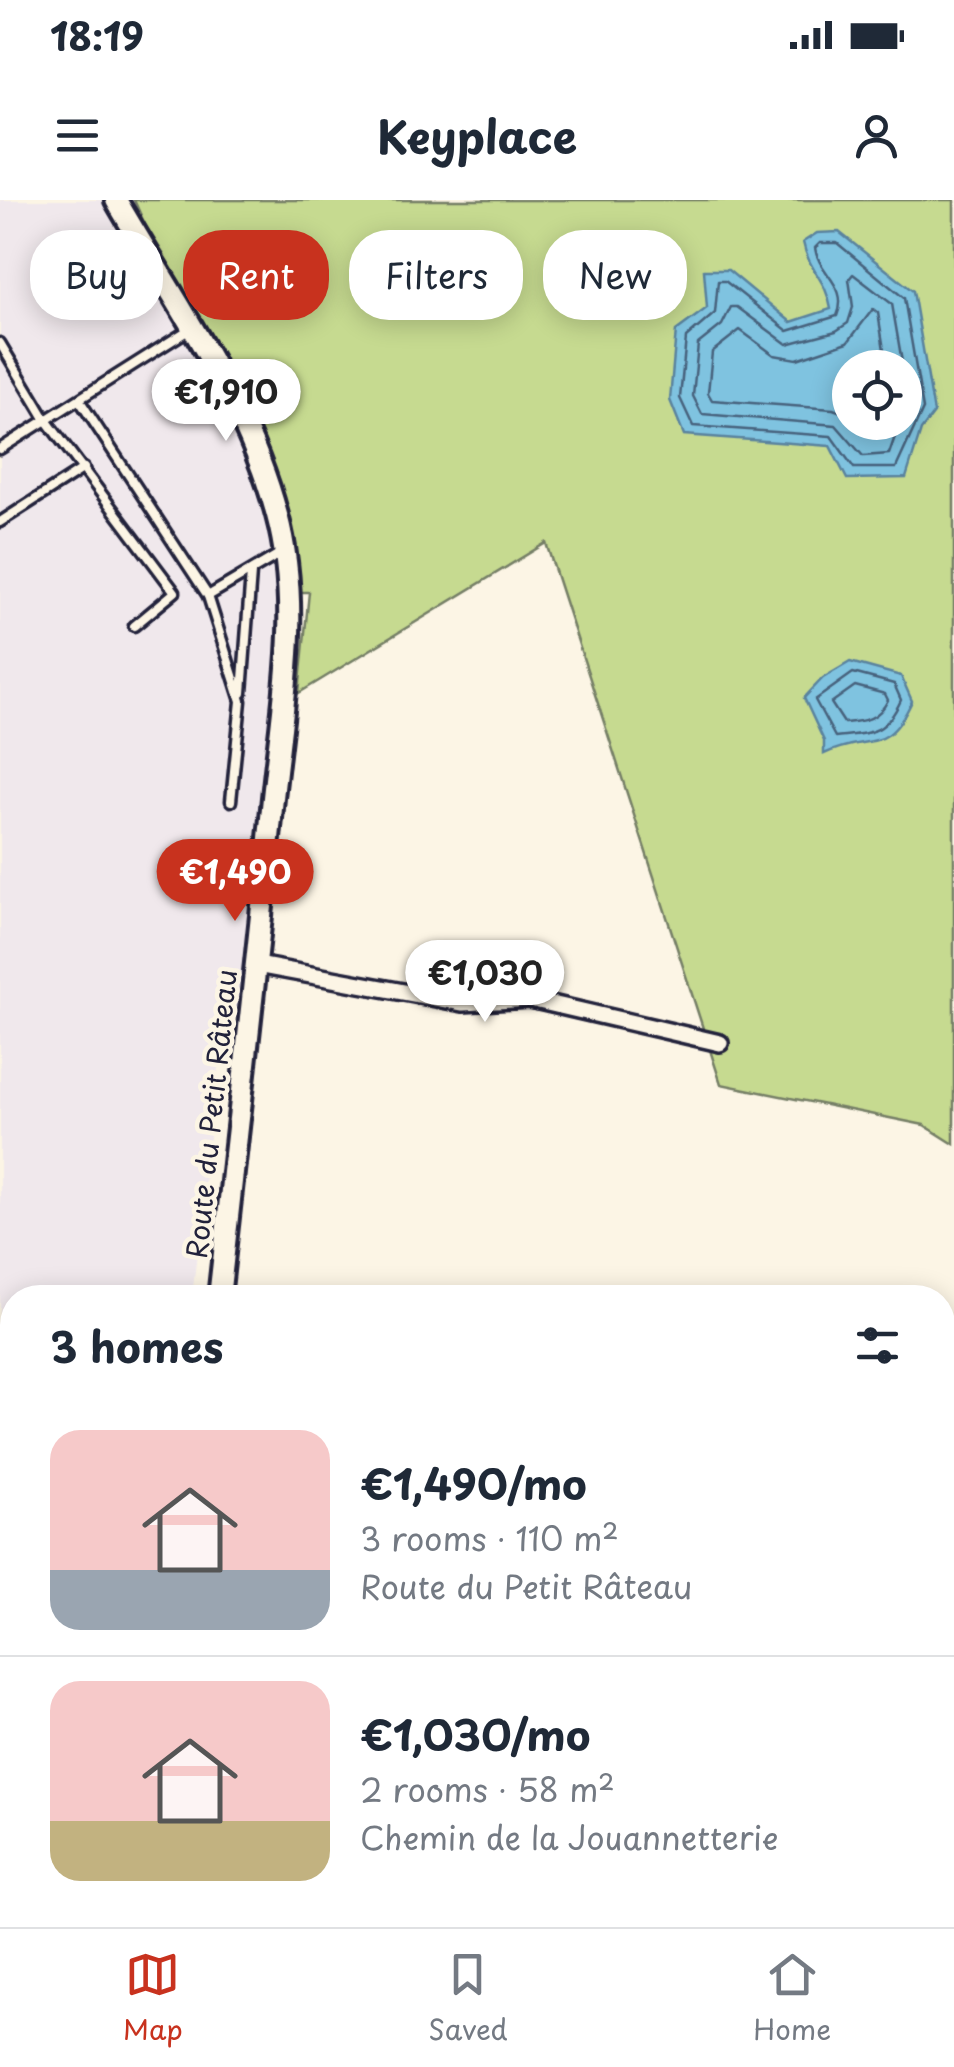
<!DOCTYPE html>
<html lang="en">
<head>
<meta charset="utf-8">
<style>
	:root { --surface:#fff; --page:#f6f6f7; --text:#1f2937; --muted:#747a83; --line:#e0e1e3; --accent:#c8321e }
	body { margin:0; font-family:"Playpen Sans",sans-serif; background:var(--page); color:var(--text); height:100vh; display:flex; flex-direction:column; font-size:38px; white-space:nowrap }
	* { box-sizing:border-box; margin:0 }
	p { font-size:32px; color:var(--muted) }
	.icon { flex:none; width:55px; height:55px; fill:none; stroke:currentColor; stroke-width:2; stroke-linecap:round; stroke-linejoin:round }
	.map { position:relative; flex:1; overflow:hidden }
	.details { position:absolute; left:0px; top:1085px; width:955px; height:642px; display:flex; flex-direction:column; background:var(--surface); border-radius:40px 40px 0 0; box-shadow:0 5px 25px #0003 }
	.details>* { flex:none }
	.top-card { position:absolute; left:30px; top:30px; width:895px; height:90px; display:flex; gap:20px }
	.fabs { position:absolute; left:832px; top:150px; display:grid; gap:20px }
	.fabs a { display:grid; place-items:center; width:90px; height:90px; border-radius:50%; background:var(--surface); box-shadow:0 5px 25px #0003; font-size:50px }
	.price { position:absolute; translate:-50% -85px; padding:0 22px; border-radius:35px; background:#fff; color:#222; font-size:32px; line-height:65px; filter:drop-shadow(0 2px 5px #0008) }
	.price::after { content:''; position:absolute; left:50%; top:60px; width:30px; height:22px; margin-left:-15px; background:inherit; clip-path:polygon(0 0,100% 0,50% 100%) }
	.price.on { background:var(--accent); color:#fff }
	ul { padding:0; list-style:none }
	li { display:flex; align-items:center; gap:30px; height:250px; padding:0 50px }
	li+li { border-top:2px solid var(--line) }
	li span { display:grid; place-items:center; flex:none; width:280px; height:200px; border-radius:30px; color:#555 }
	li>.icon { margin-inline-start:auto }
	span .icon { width:120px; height:120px; fill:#fffc; stroke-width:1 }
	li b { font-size:42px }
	h2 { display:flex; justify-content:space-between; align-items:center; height:120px; padding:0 50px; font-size:42px }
	.chip { padding:0 35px; border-radius:40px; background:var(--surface); box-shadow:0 5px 25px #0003; font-size:35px; line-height:90px }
	.chip.on { background:var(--accent); color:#fff }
	.status { display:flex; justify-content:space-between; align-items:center; height:70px; padding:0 50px; background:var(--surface); direction:ltr }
	.status svg { height:28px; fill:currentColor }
	header { display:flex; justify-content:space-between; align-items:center; height:130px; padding:0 50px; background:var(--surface); font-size:45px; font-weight:700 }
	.dock { display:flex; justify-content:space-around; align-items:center; height:140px; border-top:2px solid var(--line); background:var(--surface); font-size:28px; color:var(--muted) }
	.dock a { display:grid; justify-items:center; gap:5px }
	.dock .on { color:var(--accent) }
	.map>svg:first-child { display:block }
	.built { fill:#f0e8ec }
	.green { fill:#c6da90; stroke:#747e66; stroke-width:2.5; fill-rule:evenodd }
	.water { fill:#7fc3e0; stroke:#5a839e; stroke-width:2.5; fill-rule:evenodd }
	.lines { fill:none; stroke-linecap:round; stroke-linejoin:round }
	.shore { stroke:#47627d; stroke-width:2.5 }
	.service-casing { stroke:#22223b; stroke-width:15 }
	.minor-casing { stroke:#22223b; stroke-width:22 }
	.tertiary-casing { stroke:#22223b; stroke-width:28 }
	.service { stroke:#fcf5e5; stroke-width:8 }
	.minor { stroke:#fcf5e5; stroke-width:15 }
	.tertiary { stroke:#fcf5e5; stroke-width:20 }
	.labels { text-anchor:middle; stroke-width:9; stroke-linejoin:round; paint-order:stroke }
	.street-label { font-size:28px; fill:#22223b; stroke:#fcf5e5 }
</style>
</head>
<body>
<div class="status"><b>18:19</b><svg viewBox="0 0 49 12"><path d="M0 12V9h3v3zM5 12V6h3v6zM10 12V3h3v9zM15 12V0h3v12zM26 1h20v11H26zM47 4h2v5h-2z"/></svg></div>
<header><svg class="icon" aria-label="menu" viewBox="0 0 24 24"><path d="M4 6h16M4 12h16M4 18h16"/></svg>Keyplace<svg class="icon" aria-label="person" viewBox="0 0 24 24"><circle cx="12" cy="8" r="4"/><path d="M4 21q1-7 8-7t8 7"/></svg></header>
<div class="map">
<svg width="954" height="1727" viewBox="0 0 954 1727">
	<rect width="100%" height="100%" fill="#fcf5e5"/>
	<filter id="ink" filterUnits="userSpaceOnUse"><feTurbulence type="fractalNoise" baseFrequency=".01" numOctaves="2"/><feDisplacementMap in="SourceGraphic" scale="20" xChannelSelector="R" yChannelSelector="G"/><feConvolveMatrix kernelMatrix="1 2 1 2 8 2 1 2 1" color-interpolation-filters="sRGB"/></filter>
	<g filter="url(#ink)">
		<polygon class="built" points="0,0 134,0 249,256 291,392 243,800 220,850 192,1097 12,1098 12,1715 136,1715 134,1727 16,1727 0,1708"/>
		<g class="green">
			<path d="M 134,0 L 954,0 L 954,944 L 924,925 L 721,884 L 546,343 L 299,493 L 309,392 L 291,392 L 249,256 ZM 850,168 L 905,168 L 905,222 L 850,222 Z"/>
			<polygon points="954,1130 954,1727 553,1727 556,1715 942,1715 942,1146"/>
		</g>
		<g class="water">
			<path d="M 839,32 L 913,91 L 934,213 L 921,230 L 906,278 L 847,279 L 830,246 L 684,235 L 670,200 L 676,131 L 707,108 L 704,70 L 728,70 L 791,122 L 831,109 C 826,78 809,72 803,42 L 817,33 ZM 850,168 L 905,168 L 905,222 L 850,222 Z"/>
			<path d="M 850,462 L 901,476 L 912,501 C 886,557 871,532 824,554 L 824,541 L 804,498 L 823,478 Z"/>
		</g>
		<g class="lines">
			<g class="shore">
				<path d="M 820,43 L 837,43 L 904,98 L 923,209 L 896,268 L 854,268 L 831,236 L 693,226 L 680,198 L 686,138 L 715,113 L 718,81 L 725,81 L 788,131 L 837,116 C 850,86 818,73 815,48 Z"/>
				<polyline points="850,215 833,209 712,200 708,193 712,152 740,130 774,155 797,159 848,142 873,109 878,113 887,168"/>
				<polyline points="900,222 889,254 863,256 836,225 702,214 693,196 698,144 722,125 731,107 737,107 787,144 836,131 848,123 853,107 849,79 853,74 892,104 903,168"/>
				<path d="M 853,473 L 894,484 L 901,500 C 885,535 871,533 835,537 L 815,500 Z"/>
				<path d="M 855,486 L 885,494 L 888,500 C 878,520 865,521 844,523 L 831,503 Z"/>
			</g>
			<g class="service-casing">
				<g id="service">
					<polyline points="0,143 46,220 175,392 134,426"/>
					<polyline points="80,201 208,396 241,501 231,601"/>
					<polyline points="0,249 190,129"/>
					<polyline points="0,322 84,268"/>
					<polyline points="208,396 281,353"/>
					<polyline points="242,493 251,373"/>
					<polyline points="0,1286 12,1302"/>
					<polyline points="0,1391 12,1381"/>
					<polyline points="0,1440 12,1455"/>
					<polyline points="0,1675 12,1692"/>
					<polyline points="30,1715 39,1727"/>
				</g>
			</g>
			<g class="minor-casing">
				<g id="minor">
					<polyline points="257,765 463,803 530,799 720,843"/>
					<polyline points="0,1256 12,1272"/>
					<polyline points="233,1715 257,1727"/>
				</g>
			</g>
			<g class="tertiary-casing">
				<g id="tertiary">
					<path d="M 116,0 C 174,101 247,201 277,315 C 303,411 281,512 272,608 C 256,772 237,935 219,1098"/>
					<polyline points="154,1727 156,1715"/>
				</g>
			</g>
			<use href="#service" class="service"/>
			<use href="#minor" class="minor"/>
			<use href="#tertiary" class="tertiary"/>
		</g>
	</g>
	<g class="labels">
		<g class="street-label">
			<text transform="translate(212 914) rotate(-84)" y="10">Route du Petit Râteau</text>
		</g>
	</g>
</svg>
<div class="fabs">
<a><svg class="icon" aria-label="locate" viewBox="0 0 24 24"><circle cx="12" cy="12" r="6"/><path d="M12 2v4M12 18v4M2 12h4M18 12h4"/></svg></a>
</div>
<b class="price" style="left:226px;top:244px">€1,910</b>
<b class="price on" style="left:235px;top:724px">€1,490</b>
<b class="price" style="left:485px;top:825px">€1,030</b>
<div class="top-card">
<a class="chip">Buy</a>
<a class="chip on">Rent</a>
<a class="chip">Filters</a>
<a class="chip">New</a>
</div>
<section class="details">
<h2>3 homes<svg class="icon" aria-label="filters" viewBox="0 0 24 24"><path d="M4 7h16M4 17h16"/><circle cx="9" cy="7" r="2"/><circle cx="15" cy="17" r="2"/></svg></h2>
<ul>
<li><span style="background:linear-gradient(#f6c9c9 70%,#9aa5b1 0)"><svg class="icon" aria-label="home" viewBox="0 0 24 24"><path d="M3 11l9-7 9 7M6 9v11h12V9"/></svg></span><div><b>€1,490/mo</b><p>3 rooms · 110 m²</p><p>Route du Petit Râteau</p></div></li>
<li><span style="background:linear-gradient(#f6c9c9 70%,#c2b280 0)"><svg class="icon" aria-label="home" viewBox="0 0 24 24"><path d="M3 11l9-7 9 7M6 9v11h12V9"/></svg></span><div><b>€1,030/mo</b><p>2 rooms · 58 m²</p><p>Chemin de la Jouannetterie</p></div></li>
</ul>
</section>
</div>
<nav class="dock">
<a class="on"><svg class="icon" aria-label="map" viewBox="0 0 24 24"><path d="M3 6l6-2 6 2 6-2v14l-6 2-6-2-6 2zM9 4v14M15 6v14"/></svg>Map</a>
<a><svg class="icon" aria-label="saved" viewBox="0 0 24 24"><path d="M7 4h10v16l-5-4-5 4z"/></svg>Saved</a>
<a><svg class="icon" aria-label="home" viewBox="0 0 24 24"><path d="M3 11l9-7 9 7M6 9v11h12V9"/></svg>Home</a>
</nav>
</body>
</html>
